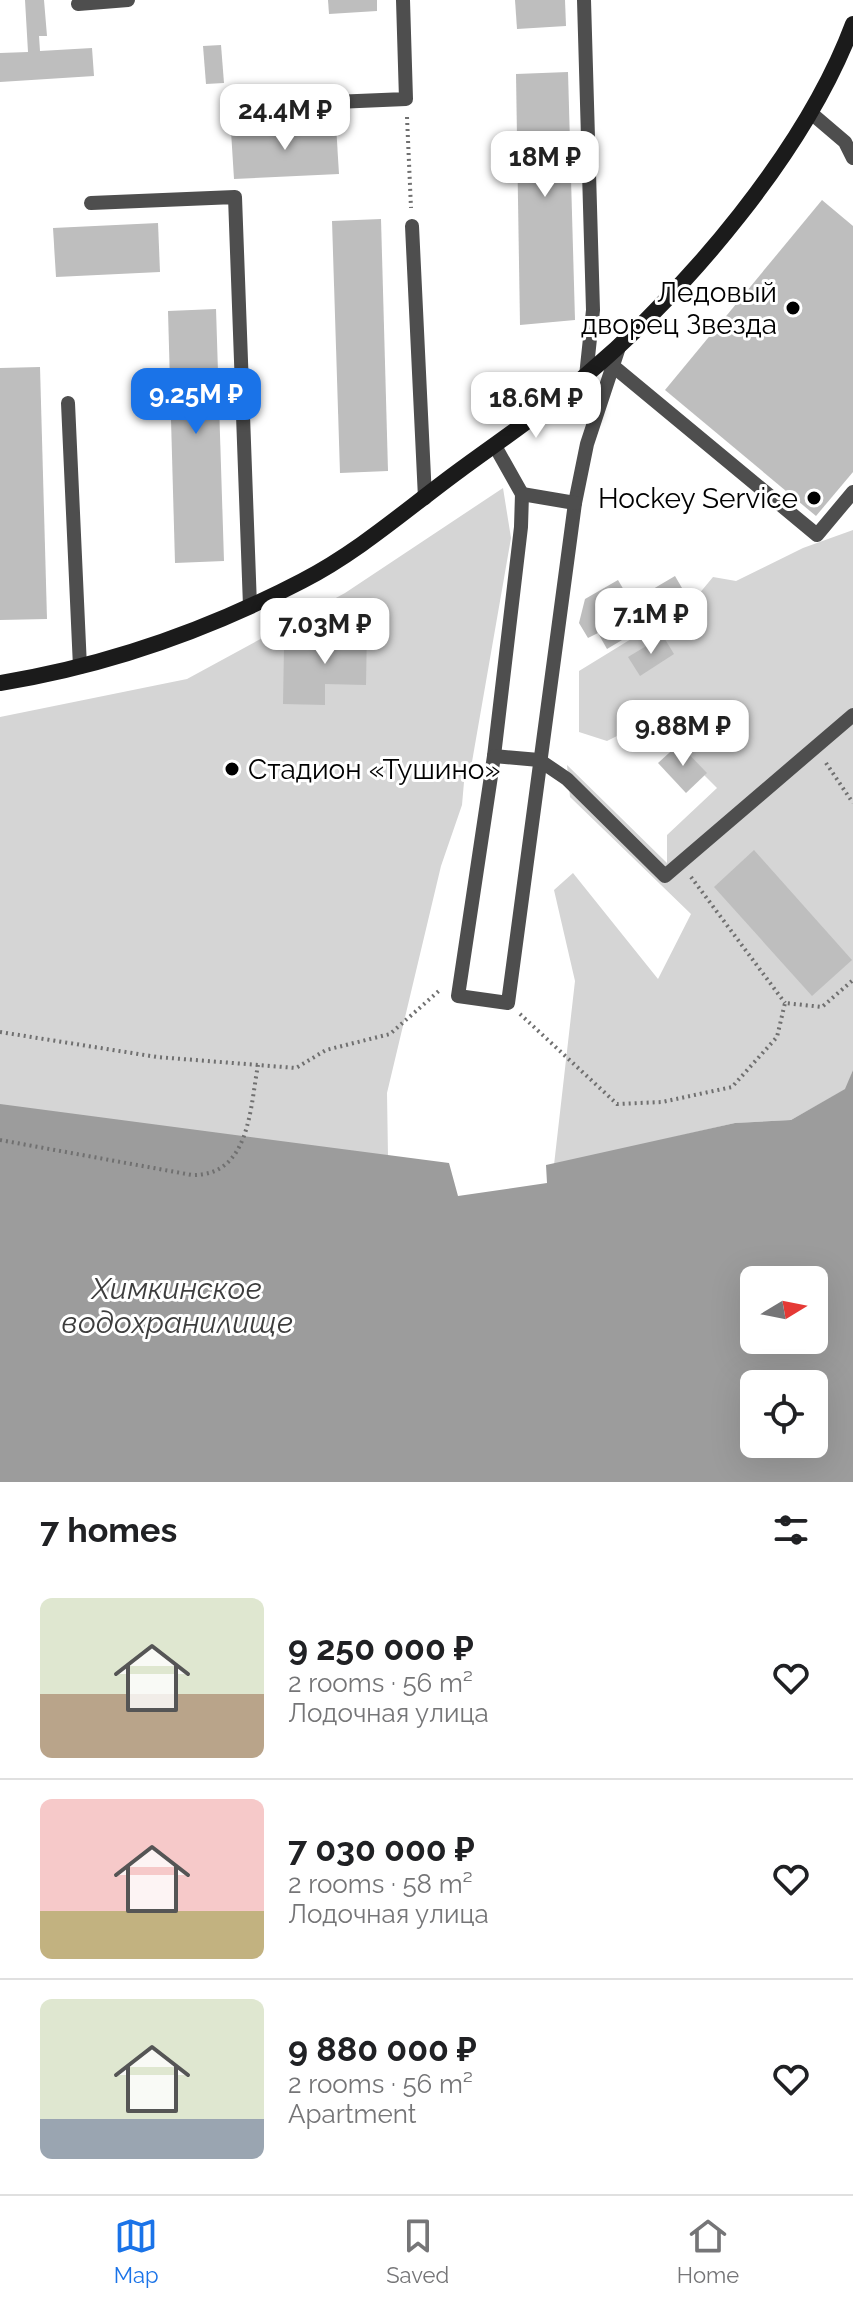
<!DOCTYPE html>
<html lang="en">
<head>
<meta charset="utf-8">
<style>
	:root { --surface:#fff; --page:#f2f2f2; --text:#202124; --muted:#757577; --line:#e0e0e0; --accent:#1a73e8 }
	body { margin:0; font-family:Raleway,sans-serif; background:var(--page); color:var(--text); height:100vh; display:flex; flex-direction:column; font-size:30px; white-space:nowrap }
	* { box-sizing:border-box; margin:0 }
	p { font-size:26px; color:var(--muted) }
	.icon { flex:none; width:44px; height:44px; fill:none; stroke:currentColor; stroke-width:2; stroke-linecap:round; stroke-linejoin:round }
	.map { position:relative; height:1482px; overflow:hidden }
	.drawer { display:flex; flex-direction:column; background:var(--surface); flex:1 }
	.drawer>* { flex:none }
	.needle { width:52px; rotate:80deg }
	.buttons { position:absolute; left:740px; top:1266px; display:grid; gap:16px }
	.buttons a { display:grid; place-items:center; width:88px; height:88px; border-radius:12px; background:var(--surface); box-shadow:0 8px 32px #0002; font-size:40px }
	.price { position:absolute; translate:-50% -68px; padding:0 18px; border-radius:16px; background:#fff; color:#222; font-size:26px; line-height:52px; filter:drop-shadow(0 2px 4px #0008) }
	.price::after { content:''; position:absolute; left:50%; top:48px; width:24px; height:18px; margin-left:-12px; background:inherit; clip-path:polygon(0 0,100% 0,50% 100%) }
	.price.current { background:var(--accent); color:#fff }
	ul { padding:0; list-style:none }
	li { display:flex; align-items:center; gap:24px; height:200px; padding:0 40px }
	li+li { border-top:2px solid var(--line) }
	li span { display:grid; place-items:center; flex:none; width:224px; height:160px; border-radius:12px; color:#555 }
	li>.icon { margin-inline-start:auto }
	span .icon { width:96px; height:96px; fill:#fffc; stroke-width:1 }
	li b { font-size:34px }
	h2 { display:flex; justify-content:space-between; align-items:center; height:96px; padding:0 40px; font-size:34px }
	.menu { display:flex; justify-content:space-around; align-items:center; height:112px; border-top:2px solid var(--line); background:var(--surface); font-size:22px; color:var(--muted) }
	.menu a { display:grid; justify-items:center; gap:4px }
	.menu .current { color:var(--accent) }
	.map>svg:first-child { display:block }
	.green { fill:#d5d5d5 }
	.water { fill:#9c9c9c; fill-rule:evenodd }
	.building { fill:#bebebe }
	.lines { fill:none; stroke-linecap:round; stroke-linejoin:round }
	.path { stroke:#707070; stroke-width:4; stroke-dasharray:2 4; stroke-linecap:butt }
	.lane { stroke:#4e4e4e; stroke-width:14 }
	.secondary { stroke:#1b1b1b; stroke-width:16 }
	.poi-dot { fill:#000; stroke:#fff; stroke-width:3 }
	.labels { text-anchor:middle; stroke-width:6; stroke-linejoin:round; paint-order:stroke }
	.poi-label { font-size:28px; fill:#000; stroke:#fff; text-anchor:end }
	.water-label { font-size:30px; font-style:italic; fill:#3d3d3d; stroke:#fff }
</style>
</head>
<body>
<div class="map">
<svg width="853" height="1482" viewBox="0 0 853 1482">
	<rect width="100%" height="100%" fill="#fff"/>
	<g class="green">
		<polygon points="503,488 511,538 469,779 464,782 462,805 441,866 387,1093 388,1157 0,1105 0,717 187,679 345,593"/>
		<polygon points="853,530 853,1070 846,1089 791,1120 735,1123 554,1165 575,981 554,890 573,873 658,979 691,914 570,797 567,765 667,863 667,835 717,788 649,720 607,741 579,732 579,671 693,601 713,577 736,581 803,548"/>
	</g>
	<path class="water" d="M 853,1070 L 853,1482 L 0,1482 L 0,1104 L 449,1163 L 458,1196 L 547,1183 L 546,1165 L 735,1123 L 791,1120 L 845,1089 ZM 754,1280 L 814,1280 L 814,1340 L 754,1340 ZM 754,1384 L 814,1384 L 814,1444 L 754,1444 Z"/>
	<g class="building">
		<polygon points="25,0 44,0 47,36 39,36 40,51 92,48 94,76 0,82 0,53 28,52"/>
		<polygon points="328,0 377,0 377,11 329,14"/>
		<polygon points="515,0 565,0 566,26 517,29"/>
		<polygon points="221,45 224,83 206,84 203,46"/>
		<polygon points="568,72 575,320 520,325 516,74"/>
		<polygon points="336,125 339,174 234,179 231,131"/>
		<polygon points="822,200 853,226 853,472 816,516 665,390"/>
		<polygon points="381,219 388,471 340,473 332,221"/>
		<polygon points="158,223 160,272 56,277 53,228"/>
		<polygon points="216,309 224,561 175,563 168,311"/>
		<polygon points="40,367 47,619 0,620 0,368"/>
		<polygon points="675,576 689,600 607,649 598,633 588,638 579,623 585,599 618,580 631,602"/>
		<polygon points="326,627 367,628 366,685 325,684 325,705 283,704 284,647 325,648"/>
		<polygon points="663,636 674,654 640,676 628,657"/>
		<polygon points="679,744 707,773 686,793 658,763"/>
		<polygon points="754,850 852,960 812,996 714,887"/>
	</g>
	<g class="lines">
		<g class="path">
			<polyline points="407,117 411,208"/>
			<polyline points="826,763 853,803"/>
			<polyline points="691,877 785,1003"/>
			<polyline points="520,1014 617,1104 662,1102 732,1087 777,1037 785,1003 822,1007 853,980"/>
			<polyline points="0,1032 157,1057 296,1068 326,1050 390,1034 440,990"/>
			<path d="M 0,1140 L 192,1175 C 250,1176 250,1108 258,1065"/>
		</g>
		<g class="lane">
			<polyline points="584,0 593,310 586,376"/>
			<polyline points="78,4 128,0"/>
			<polyline points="239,106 406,99 403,0"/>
			<polyline points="811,113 845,142 853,158"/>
			<polyline points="91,203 235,197 250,606"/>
			<polyline points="412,226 425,498"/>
			<polyline points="613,366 817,535 853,492"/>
			<polyline points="68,403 80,667"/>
			<polyline points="495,446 522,494 521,527 494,756 458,996 508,1003 575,503 587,444 620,344"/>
			<polyline points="522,494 575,503"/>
			<polyline points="494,756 539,760 567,779 665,876 853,715"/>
		</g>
		<path class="secondary" d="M 0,683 C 105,666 208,630 302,581 C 360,551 408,508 460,470 C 502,439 546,410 585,376 C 688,289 806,150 853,24"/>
	</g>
	<g class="poi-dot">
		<circle cx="793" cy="308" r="8"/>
		<circle cx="814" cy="498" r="8"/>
		<circle cx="232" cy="769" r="8"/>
	</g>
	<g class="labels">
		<g class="poi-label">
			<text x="777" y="302">Ледовый<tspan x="777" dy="32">дворец Звезда</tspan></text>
			<text x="798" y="508">Hockey Service</text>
			<text x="248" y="779" text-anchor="start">Стадион «Тушино»</text>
		</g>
		<g class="water-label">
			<text x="177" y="1299">Химкинское<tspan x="177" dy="34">водохранилище</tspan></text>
		</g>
	</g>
</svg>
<div class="buttons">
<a><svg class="needle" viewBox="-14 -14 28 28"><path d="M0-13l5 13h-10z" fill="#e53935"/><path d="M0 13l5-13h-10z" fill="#757577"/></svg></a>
<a><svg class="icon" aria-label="locate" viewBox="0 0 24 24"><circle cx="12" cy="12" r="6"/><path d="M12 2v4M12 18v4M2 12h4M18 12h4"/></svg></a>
</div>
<b class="price" style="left:285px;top:152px">24.4M ₽</b>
<b class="price" style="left:545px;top:199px">18M ₽</b>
<b class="price current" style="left:196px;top:436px">9.25M ₽</b>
<b class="price" style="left:536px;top:440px">18.6M ₽</b>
<b class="price" style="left:651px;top:656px">7.1M ₽</b>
<b class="price" style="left:325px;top:666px">7.03M ₽</b>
<b class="price" style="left:683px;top:768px">9.88M ₽</b>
</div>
<section class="drawer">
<h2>7 homes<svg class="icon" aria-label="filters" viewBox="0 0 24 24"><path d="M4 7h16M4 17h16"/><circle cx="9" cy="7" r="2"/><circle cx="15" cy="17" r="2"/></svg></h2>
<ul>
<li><span style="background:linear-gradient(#dfe7d0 60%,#b9a48a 0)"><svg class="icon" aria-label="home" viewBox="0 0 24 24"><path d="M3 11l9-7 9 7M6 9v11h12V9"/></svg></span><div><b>9 250 000 ₽</b><p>2 rooms · 56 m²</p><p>Лодочная улица</p></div><svg class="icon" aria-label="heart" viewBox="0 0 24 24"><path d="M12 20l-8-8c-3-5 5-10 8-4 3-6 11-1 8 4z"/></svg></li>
<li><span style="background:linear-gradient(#f6c9c9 70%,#c2b280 0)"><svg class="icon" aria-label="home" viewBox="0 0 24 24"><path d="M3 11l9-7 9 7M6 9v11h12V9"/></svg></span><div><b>7 030 000 ₽</b><p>2 rooms · 58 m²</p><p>Лодочная улица</p></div><svg class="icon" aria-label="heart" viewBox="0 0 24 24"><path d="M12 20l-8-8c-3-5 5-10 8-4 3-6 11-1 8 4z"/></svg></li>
<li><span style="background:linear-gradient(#dfe7d0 75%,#9aa5b1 0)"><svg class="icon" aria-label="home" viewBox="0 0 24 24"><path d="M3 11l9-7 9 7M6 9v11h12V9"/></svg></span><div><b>9 880 000 ₽</b><p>2 rooms · 56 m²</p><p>Apartment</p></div><svg class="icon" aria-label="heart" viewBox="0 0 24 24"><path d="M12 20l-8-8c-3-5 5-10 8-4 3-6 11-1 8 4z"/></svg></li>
</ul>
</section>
<nav class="menu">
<a class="current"><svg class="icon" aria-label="map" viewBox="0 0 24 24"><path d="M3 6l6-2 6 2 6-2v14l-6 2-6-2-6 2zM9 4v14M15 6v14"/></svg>Map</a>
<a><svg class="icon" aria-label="saved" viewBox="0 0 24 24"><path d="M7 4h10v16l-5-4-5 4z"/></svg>Saved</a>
<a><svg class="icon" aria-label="home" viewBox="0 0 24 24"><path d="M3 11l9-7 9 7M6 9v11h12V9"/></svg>Home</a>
</nav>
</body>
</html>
